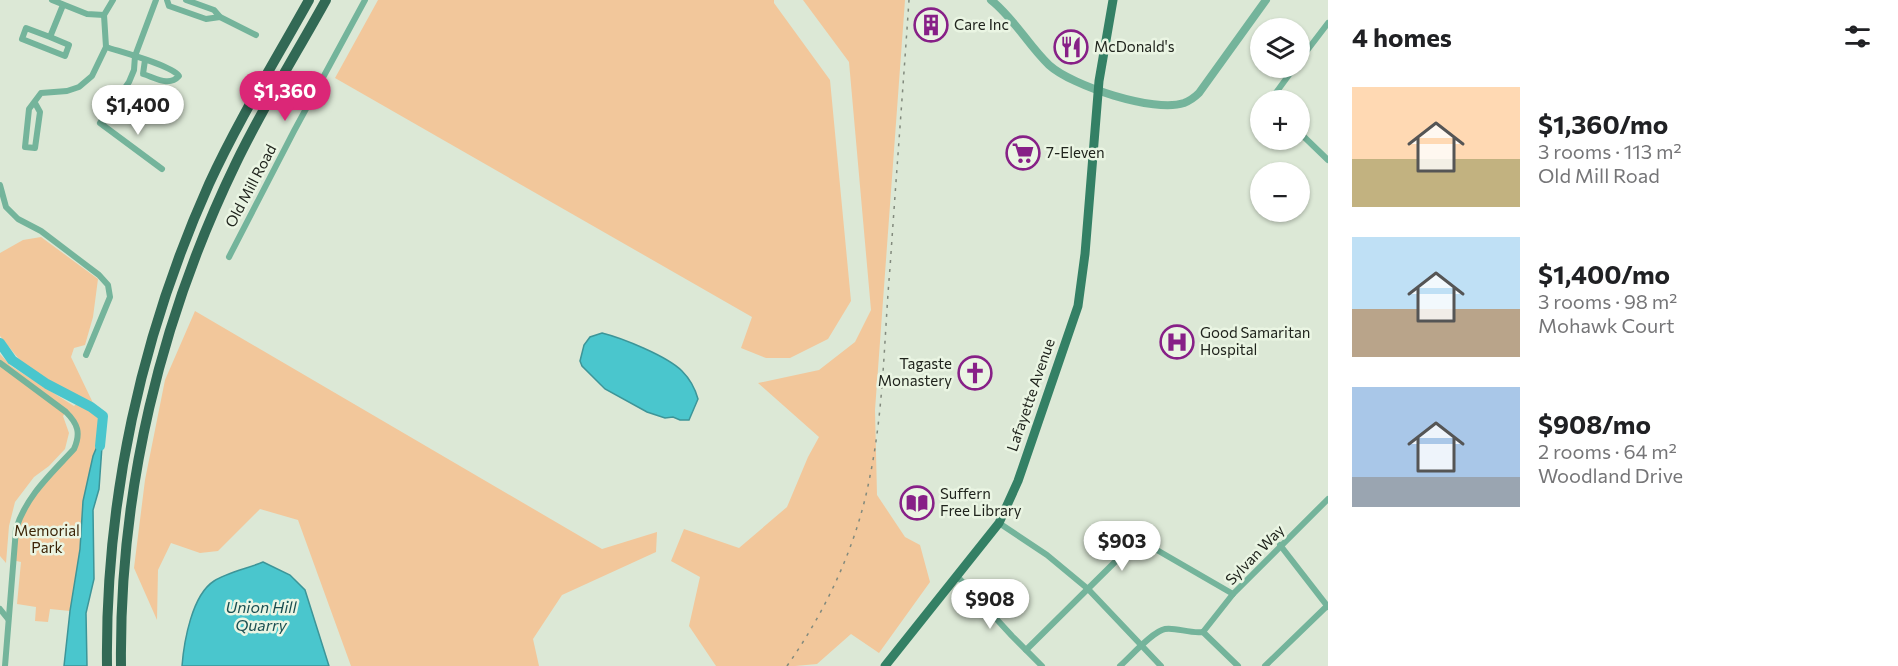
<!DOCTYPE html>
<html lang="en">
<head>
<meta charset="utf-8">
<style>
	:root { --surface:#fff; --page:#f2f2f2; --text:#202124; --muted:#757577; --accent:#db2777 }
	body { margin:0; font-family:Commissioner,sans-serif; background:var(--page); color:var(--text); height:100vh; display:flex; flex-direction:column; font-size:22px; white-space:nowrap }
	* { box-sizing:border-box; margin:0 }
	p { font-size:20px; color:var(--muted) }
	.icon { flex:none; width:33px; height:33px; fill:none; stroke:currentColor; stroke-width:2; stroke-linecap:round; stroke-linejoin:round }
	.map { position:relative; flex:1; overflow:hidden }
	.sheet { display:flex; flex-direction:column; background:var(--surface); width:570px }
	.sheet>* { flex:none }
	.tools { position:absolute; left:1250px; top:18px; display:grid; gap:12px }
	.tools a { display:grid; place-items:center; width:60px; height:60px; border-radius:50%; background:var(--surface); box-shadow:0 2px 4px #0004; font-size:30px }
	.price { position:absolute; translate:-50% -51px; padding:0 14px; border-radius:21px; background:#fff; color:#222; font-size:20px; line-height:39px; filter:drop-shadow(0 2px 3px #0008) }
	.price::after { content:''; position:absolute; left:50%; top:36px; width:18px; height:14px; margin-left:-9px; background:inherit; clip-path:polygon(0 0,100% 0,50% 100%) }
	.price.selected { background:var(--accent); color:#fff }
	ul { padding:0; list-style:none }
	li { display:flex; align-items:center; gap:18px; height:150px; padding:0 24px }
	li span { display:grid; place-items:center; flex:none; width:168px; height:120px; border-radius:0px; color:#555 }
	li>.icon { margin-inline-start:auto }
	span .icon { width:72px; height:72px; fill:#fffc; stroke-width:1 }
	li b { font-size:26px }
	h2 { display:flex; justify-content:space-between; align-items:center; height:72px; padding:0 24px; font-size:26px }
	main { display:flex; flex:1; min-height:0 }
	.map>svg:first-child { display:block }
	.green { fill:#f2c79b }
	.water { fill:#4ac6cd; stroke:#3d9598; stroke-width:1.5 }
	.lines { fill:none; stroke-linecap:round; stroke-linejoin:round }
	.river { stroke:#4ac6cd; stroke-width:10 }
	.minor { stroke:#74b49b; stroke-width:6 }
	.tertiary { stroke:#74b49b; stroke-width:8 }
	.primary { stroke:#348065; stroke-width:9 }
	.motorway { stroke:#326955; stroke-width:10 }
	.rail { stroke:#828a7d; stroke-width:1.5; stroke-dasharray:3 6; stroke-linecap:butt }
	.labels { text-anchor:middle; stroke-width:5; stroke-linejoin:round; paint-order:stroke }
	.poi-label { font-size:15px; fill:#20241d; stroke:#eaf5e3; text-anchor:start }
	.street-label { font-size:15px; fill:#20241d; stroke:#eaf5e3 }
	.park-label { font-size:15px; fill:#3c2407; stroke:#eaf5e3 }
	.water-label { font-size:16px; font-style:italic; fill:#194e51; stroke:#eaf5e3 }
</style>
</head>
<body>
<main>
<div class="map">
<svg width="1328" height="666" viewBox="0 0 1328 666">
	<rect width="100%" height="100%" fill="#dce8d6"/>
	<g class="green">
		<polygon points="378,0 774,0 774,3 830,80 851,301 828,339 790,358 766,358 741,348 752,317 335,78"/>
		<polygon points="803,0 905,0 875,410 877,495 905,537 920,545 930,582 879,653 851,634 817,664 795,666 716,666 689,626 700,577 671,561 684,529 739,548 787,507 808,457 819,437 758,383 819,370 855,342 871,310 849,62"/>
		<polygon points="41,237 98,279 93,317 85,345 74,348 71,357 93,403 74,395 23,364 0,336 0,253 23,240"/>
		<polygon points="195,311 602,549 657,532 656,552 562,595 533,639 539,666 351,666 298,520 260,509 218,551 200,553 171,543 158,570 157,620 134,568 145,480 165,380"/>
		<polygon points="0,354 11,366 74,406 80,401 103,416 103,432 93,456 83,501 80,549 70,611 50,609 48,622 35,621 36,607 17,604 21,562 12,560 20,514 74,449 78,429 66,412 63,416 69,433 65,449 49,466 34,477 15,502 9,526 6,563 0,556"/>
	</g>
	<g class="water">
		<path d="M 602,333 C 622,338 667,356 682,371 C 690,379 695,388 698,399 L 689,420 L 680,420 L 673,417 L 665,418 L 647,412 L 605,389 L 582,366 L 580,361 L 584,345 L 590,337 Z"/>
		<polygon points="103,432 99,489 93,510 94,579 86,613 87,666 64,666 70,611 80,549 83,501 93,456"/>
		<path d="M 263,562 L 290,575 L 305,590 L 329,666 L 182,666 C 184,641 192,595 214,581 C 226,573 249,568 263,562 Z"/>
	</g>
	<g class="lines">
		<polyline class="river" points="0,343 12,360 47,384 91,407 103,416 100,446"/>
		<g class="minor">
			<polyline points="52,0 87,14 104,15"/>
			<polyline points="156,0 135,56 134,70 129,82 100,123 162,169"/>
			<polyline points="167,0 169,6 206,19 220,17"/>
			<polyline points="186,0 214,10 220,17 256,35"/>
			<polyline points="50,37 69,45 65,56 22,39 26,28 50,37 63,5"/>
			<path d="M 106,47 C 121,52 171,65 179,76 C 169,87 156,78 143,74 L 145,60"/>
			<polyline points="1299,61 1328,23"/>
			<polyline points="1274,100 1275,94 1294,68"/>
			<polyline points="35,103 40,112 35,148 25,147 29,109 41,93 67,91 79,87 92,76 106,47 104,15 113,0"/>
			<polyline points="1299,132 1328,160"/>
			<polyline points="0,185 6,207 18,219 41,231 99,275 108,285 110,297 86,355"/>
			<polyline points="229,257 294,131 365,0"/>
			<path d="M 0,363 L 66,412 C 78,424 81,433 74,449 C 51,474 26,496 16,529 L 5,666"/>
			<polyline points="999,523 1047,555 1088,589 1161,666"/>
			<polyline points="1280,545 1328,607"/>
			<polyline points="957,576 1012,636 1042,666"/>
			<polyline points="0,609 8,619"/>
			<polyline points="1203,632 1233,594 1328,499"/>
			<polyline points="1203,632 1238,666"/>
			<path d="M 1026,650 L 1118,559 C 1130,549 1133,543 1150,546 L 1233,594"/>
			<path d="M 1120,666 C 1130,657 1153,631 1165,629 C 1176,627 1190,634 1203,632"/>
			<polyline points="1265,666 1327,606"/>
		</g>
		<path class="tertiary" d="M 991,0 C 1014,18 1028,45 1049,65 C 1072,86 1154,113 1184,103 C 1189,101 1195,97 1199,93 L 1266,0"/>
		<polyline class="primary" points="885,666 999,523 1018,481 1078,306 1085,254 1099,81 1113,0"/>
		<g class="motorway">
			<path d="M 107,666 C 105,500 141,336 209,184 C 238,121 275,61 309,0"/>
			<path d="M 121,666 C 119,491 160,320 236,163 C 263,107 296,54 326,0"/>
		</g>
		<path class="rail" d="M 787,666 C 827,609 857,545 870,476 C 884,408 884,337 890,268 C 896,178 903,89 909,0"/>
	</g>
	<defs>
		<g id="building-ring" transform="scale(1.725)"><circle r="9.5" fill="#eaf5e3" stroke="#872087" stroke-width="1.5"/><path d="M-4-6H4V6H1V3H-1V6H-4ZM-2.5-4.3h1.7v1.8h-1.7ZM.8-4.3h1.7v1.8H.8ZM-2.5-1h1.7V.8h-1.7ZM.8-1h1.7V.8H.8Z" fill="#872087"/></g>
		<g id="restaurant-ring" transform="scale(1.725)"><circle r="9.5" fill="#eaf5e3" stroke="#872087" stroke-width="1.5"/><path d="M-5-6h1v4h1v-4h1v4h1v-4h1v5L-1.5 .5V6h-2V.5L-5-1ZM5-6V6H3V1.5H1.5Q1.5-4 5-6Z" fill="#872087"/></g>
		<g id="supermarket-ring" transform="scale(1.725)"><circle r="9.5" fill="#eaf5e3" stroke="#872087" stroke-width="1.5"/><path d="M-6-5.5h2.5l.6 2H6L4.5 2H-2.5L-4.4-4H-6ZM-1.5 3.2a1.3 1.3 0 1 0 .1 0ZM3 3.2a1.3 1.3 0 1 0 .1 0Z" fill="#872087"/></g>
		<g id="hospital-ring" transform="scale(1.725)"><circle r="9.5" fill="#eaf5e3" stroke="#872087" stroke-width="1.5"/><path d="M-5-5h3v3.5h4V-5h3V5h-3V1.5h-4V5h-3Z" fill="#872087"/></g>
		<g id="church-ring" transform="scale(1.725)"><circle r="9.5" fill="#eaf5e3" stroke="#872087" stroke-width="1.5"/><path d="M-1.2-6h2.4v3.5h3.3v2.4h-3.3V6h-2.4V-.1h-3.3v-2.4h3.3Z" fill="#872087"/></g>
		<g id="library-ring" transform="scale(1.725)"><circle r="9.5" fill="#eaf5e3" stroke="#872087" stroke-width="1.5"/><path d="M-6-4Q-3-5.5-.7-3.5V5Q-3 3-6 4ZM6-4Q3-5.5 .7-3.5V5Q3 3 6 4Z" fill="#872087"/></g>
	</defs>
	<g fill-rule="evenodd">
		<use href="#building-ring" x="931" y="25"/>
		<use href="#restaurant-ring" x="1071" y="47"/>
		<use href="#supermarket-ring" x="1023" y="153"/>
		<use href="#hospital-ring" x="1177" y="342"/>
		<use href="#church-ring" x="975" y="373"/>
		<use href="#library-ring" x="917" y="503"/>
	</g>
	<g class="labels">
		<g class="poi-label">
			<text x="954" y="30">Care Inc</text>
			<text x="1094" y="52">McDonald's</text>
			<text x="1046" y="158">7-Eleven</text>
			<text x="1200" y="338">Good Samaritan<tspan x="1200" dy="17">Hospital</tspan></text>
			<text x="952" y="369" text-anchor="end">Tagaste<tspan x="952" dy="17">Monastery</tspan></text>
			<text x="940" y="499">Suffern<tspan x="940" dy="17">Free Library</tspan></text>
		</g>
		<g class="street-label">
			<text transform="translate(251 186) rotate(-62)" y="5">Old Mill Road</text>
			<text transform="translate(1031 395) rotate(-71)" y="5">Lafayette Avenue</text>
			<text transform="translate(1255 555) rotate(-46)" y="5">Sylvan Way</text>
		</g>
		<g class="park-label">
			<text x="47" y="536">Memorial<tspan x="47" dy="17">Park</tspan></text>
		</g>
		<g class="water-label">
			<text x="261" y="613">Union Hill<tspan x="261" dy="18">Quarry</tspan></text>
		</g>
	</g>
</svg>
<div class="tools">
<a><svg class="icon" aria-label="layers" viewBox="0 0 24 24"><path d="M12 4l9 5-9 5-9-5zM3 14l9 5 9-5"/></svg></a>
<a>+</a>
<a>−</a>
</div>
<b class="price selected" style="left:285px;top:122px">$1,360</b>
<b class="price" style="left:138px;top:136px">$1,400</b>
<b class="price" style="left:1122px;top:572px">$903</b>
<b class="price" style="left:990px;top:630px">$908</b>
</div>
<section class="sheet">
<h2>4 homes<svg class="icon" aria-label="filters" viewBox="0 0 24 24"><path d="M4 7h16M4 17h16"/><circle cx="9" cy="7" r="2"/><circle cx="15" cy="17" r="2"/></svg></h2>
<ul>
<li><span style="background:linear-gradient(#ffd9b3 60%,#c2b280 0)"><svg class="icon" aria-label="home" viewBox="0 0 24 24"><path d="M3 11l9-7 9 7M6 9v11h12V9"/></svg></span><div><b>$1,360/mo</b><p>3 rooms · 113 m²</p><p>Old Mill Road</p></div></li>
<li><span style="background:linear-gradient(#bfe0f5 60%,#b9a48a 0)"><svg class="icon" aria-label="home" viewBox="0 0 24 24"><path d="M3 11l9-7 9 7M6 9v11h12V9"/></svg></span><div><b>$1,400/mo</b><p>3 rooms · 98 m²</p><p>Mohawk Court</p></div></li>
<li><span style="background:linear-gradient(#a9c7e8 75%,#9aa5b1 0)"><svg class="icon" aria-label="home" viewBox="0 0 24 24"><path d="M3 11l9-7 9 7M6 9v11h12V9"/></svg></span><div><b>$908/mo</b><p>2 rooms · 64 m²</p><p>Woodland Drive</p></div></li>
</ul>
</section>
</main>
</body>
</html>
